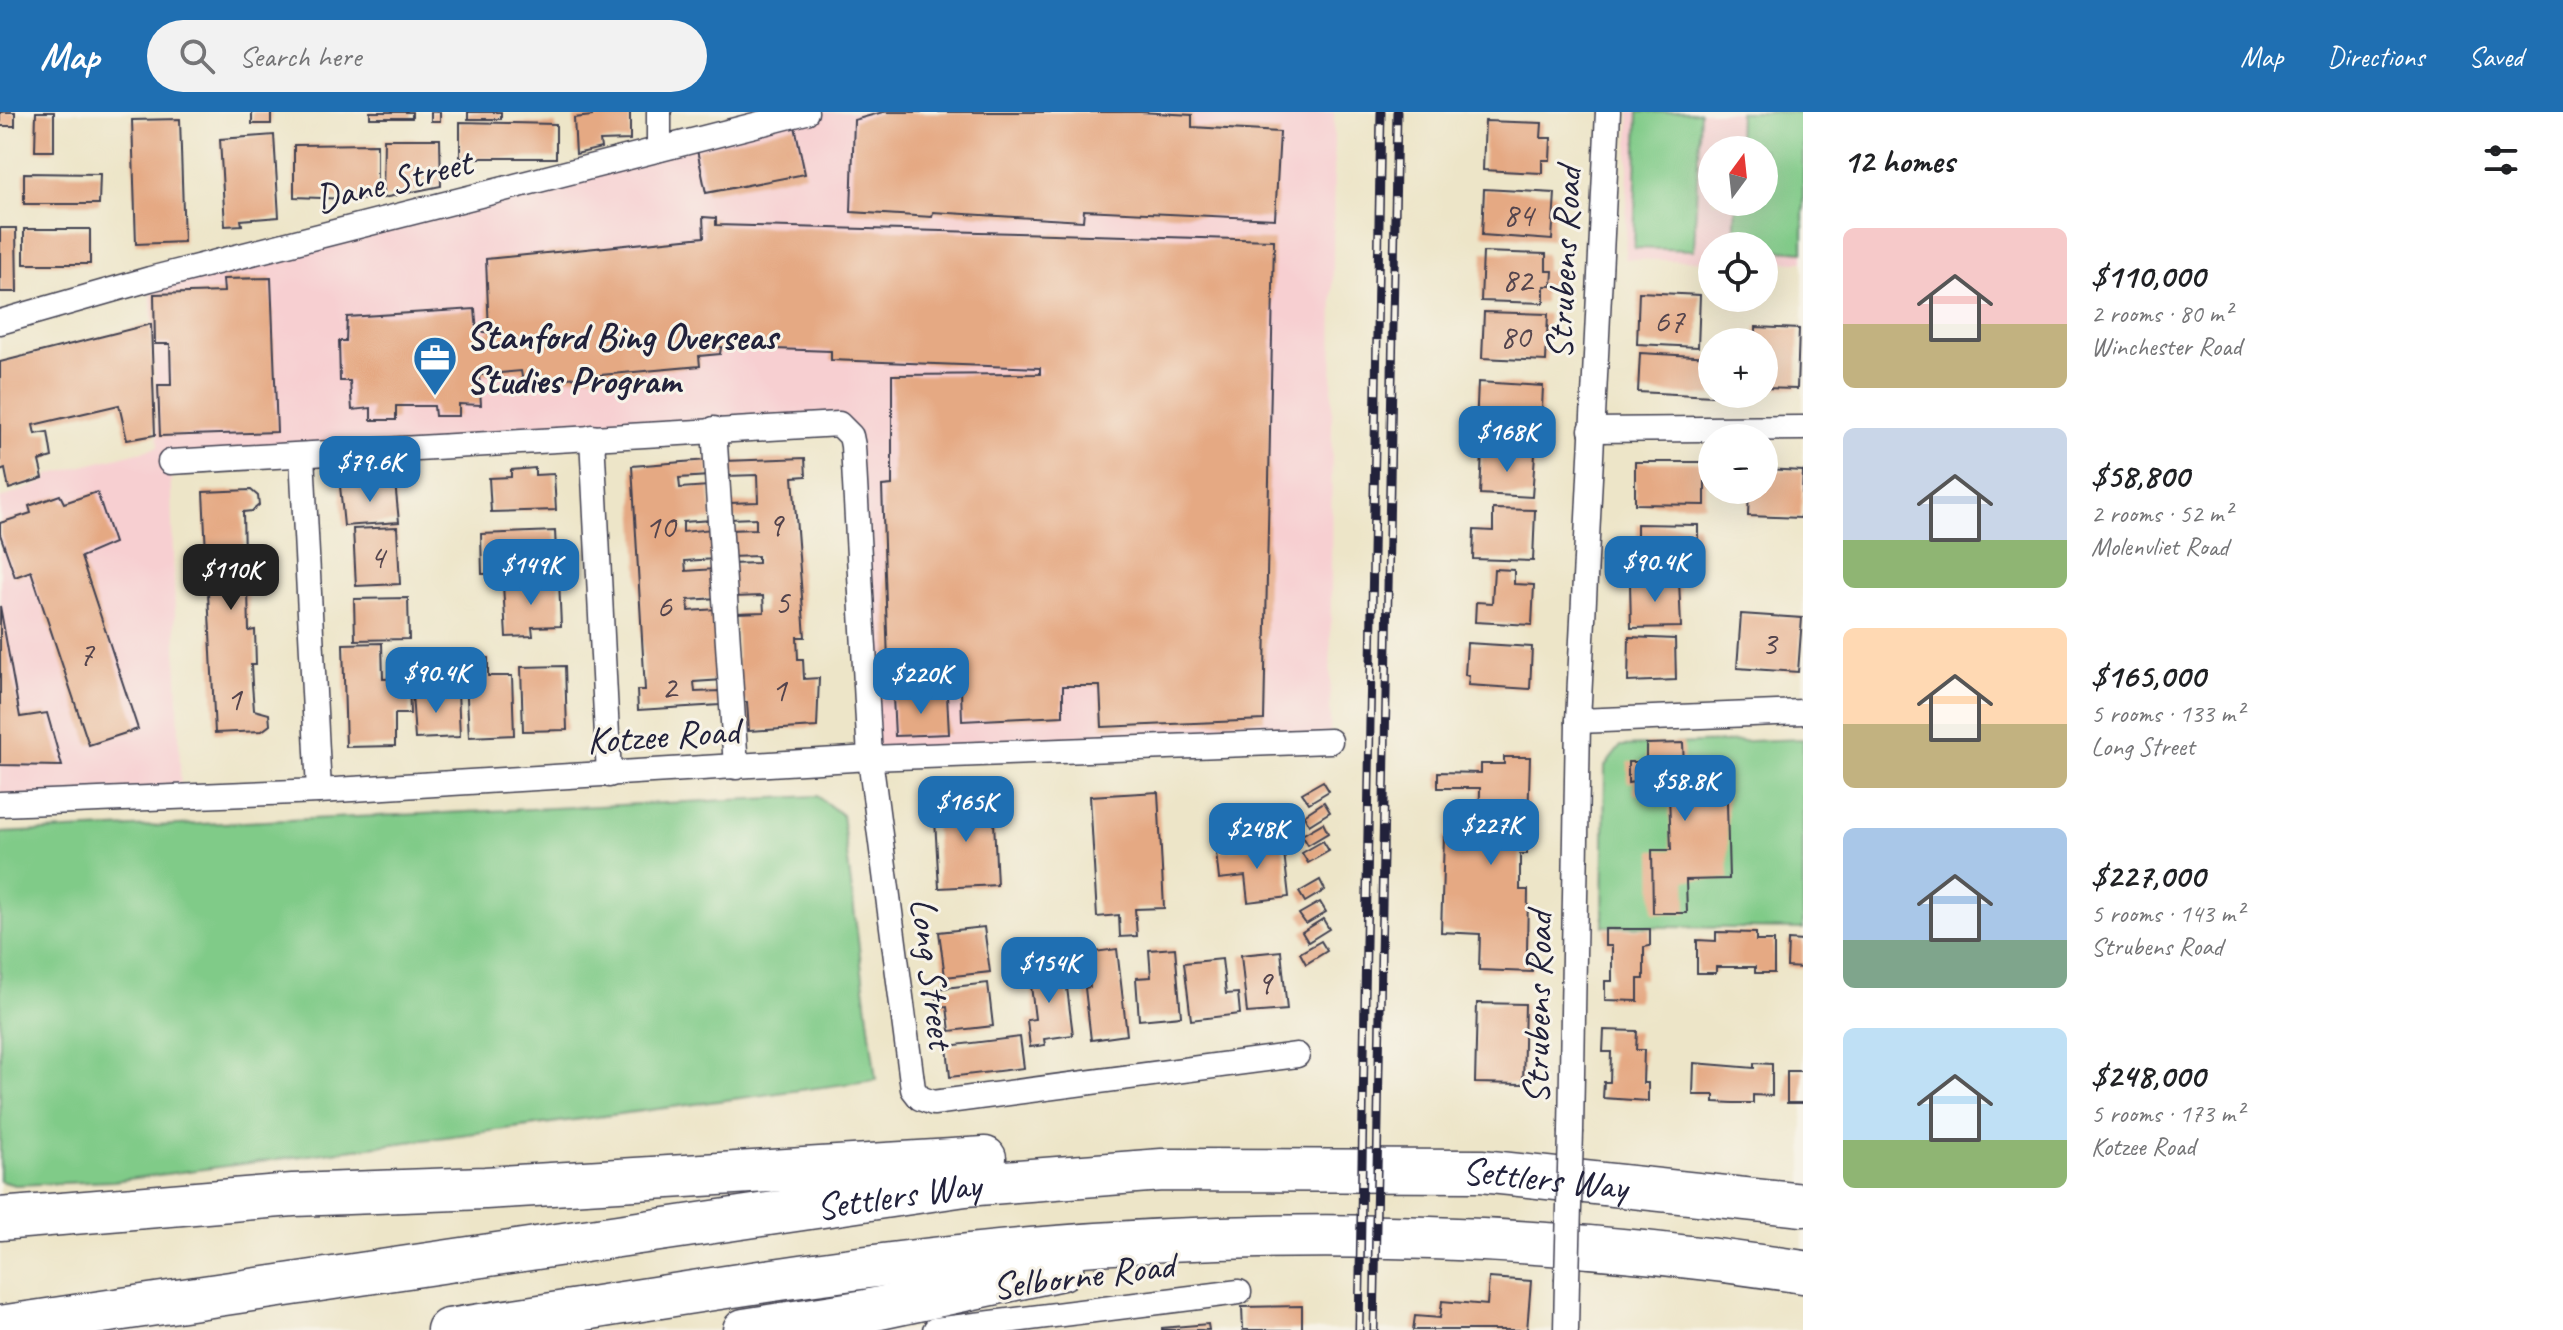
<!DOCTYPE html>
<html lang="en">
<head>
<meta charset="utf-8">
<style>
	:root { --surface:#fff; --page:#f2f2f2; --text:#202124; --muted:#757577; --accent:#1f6fb2 }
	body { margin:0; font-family:Caveat,sans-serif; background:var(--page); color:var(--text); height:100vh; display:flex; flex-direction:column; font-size:30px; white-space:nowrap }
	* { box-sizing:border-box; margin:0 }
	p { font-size:26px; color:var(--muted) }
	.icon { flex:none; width:44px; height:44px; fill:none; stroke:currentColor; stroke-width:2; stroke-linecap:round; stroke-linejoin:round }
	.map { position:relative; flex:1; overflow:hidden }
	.details { display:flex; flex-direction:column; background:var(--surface); width:760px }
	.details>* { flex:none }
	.needle { width:52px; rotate:15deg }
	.fabs { position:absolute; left:1698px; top:24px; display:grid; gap:16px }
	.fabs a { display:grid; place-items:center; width:80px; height:80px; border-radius:50%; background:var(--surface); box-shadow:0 8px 32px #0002; font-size:40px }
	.price { position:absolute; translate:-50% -68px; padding:0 18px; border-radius:16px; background:var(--accent); color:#fff; font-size:26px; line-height:52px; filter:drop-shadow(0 2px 4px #0008) }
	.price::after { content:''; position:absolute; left:50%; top:48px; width:24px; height:18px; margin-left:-12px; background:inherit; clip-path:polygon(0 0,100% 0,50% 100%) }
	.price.active { background:#222; color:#fff }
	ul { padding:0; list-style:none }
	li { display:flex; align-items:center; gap:24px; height:200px; padding:0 40px }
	li span { display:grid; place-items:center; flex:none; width:224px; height:160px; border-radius:12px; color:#555 }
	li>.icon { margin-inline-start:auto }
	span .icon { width:96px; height:96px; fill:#fffc; stroke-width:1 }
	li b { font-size:34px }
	h2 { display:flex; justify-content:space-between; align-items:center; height:96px; padding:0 40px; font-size:34px }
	header { display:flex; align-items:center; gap:48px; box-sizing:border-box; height:112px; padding:0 40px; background:var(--accent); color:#fff }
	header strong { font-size:38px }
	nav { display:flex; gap:44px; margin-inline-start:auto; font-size:28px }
	.search { width:560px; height:72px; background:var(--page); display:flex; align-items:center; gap:20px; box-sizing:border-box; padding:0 28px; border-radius:44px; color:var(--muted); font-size:30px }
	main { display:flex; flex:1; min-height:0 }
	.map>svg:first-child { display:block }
	.built { fill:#f7cfd1; fill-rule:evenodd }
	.green { fill:#80cb88; stroke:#517662; stroke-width:2 }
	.building { fill:#e5a983 }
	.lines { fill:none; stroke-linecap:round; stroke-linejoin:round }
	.street-casing { stroke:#403f50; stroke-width:27 }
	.highway-casing { stroke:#403f50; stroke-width:45 }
	.street { stroke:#fff; stroke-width:24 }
	.highway { stroke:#fff; stroke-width:42 }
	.rail-casing { stroke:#22223b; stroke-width:9 }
	.rail { stroke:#f7f3e8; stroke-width:6; stroke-dasharray:18; stroke-linecap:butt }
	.street-bridge-casing { stroke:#403f50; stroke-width:27; stroke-linecap:butt }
	.street-bridge { stroke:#fff; stroke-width:24 }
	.labels { text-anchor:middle; stroke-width:6; stroke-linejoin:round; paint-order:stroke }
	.number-label { font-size:34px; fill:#53444d }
	.street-label { font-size:38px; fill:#22223b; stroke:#f7f3e8 }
	.poi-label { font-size:38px; font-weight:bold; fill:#22223b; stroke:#f7f3e8; text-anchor:start }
</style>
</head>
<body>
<header>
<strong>Map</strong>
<div class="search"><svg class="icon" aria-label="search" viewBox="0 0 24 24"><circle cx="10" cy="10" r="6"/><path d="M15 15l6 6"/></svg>Search here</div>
<nav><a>Map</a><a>Directions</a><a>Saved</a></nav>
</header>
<main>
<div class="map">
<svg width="1803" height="1218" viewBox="0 0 1803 1218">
	<rect width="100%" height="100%" fill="#f7f3e8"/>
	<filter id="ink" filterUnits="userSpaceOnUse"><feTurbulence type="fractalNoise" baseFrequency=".0125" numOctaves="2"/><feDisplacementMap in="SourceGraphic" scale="16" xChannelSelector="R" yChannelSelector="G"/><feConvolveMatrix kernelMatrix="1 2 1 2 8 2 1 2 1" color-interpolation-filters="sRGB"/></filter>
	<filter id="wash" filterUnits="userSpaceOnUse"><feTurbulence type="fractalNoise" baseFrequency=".006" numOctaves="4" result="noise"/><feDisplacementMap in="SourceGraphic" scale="32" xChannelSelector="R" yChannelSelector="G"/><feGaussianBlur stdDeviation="1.8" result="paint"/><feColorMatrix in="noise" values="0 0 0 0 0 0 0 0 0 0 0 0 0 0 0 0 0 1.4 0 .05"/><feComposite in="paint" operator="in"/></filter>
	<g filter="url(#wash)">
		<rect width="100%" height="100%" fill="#ede5c8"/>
		<g class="built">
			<polygon points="806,0 1334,0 1330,629 870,646 846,317 170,351 181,684 0,692 0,387 46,369 48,363 158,335 150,167"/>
			<path d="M 1630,0 L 1803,0 L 1803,150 L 1764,150 L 1764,134 L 1712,134 L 1712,149 L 1625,147 ZM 1712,38 L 1764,38 L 1764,90 L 1712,90 Z"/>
		</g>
		<g class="green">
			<polygon points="1638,0 1700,0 1694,138 1634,136"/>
			<polygon points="1739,0 1803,0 1803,140 1734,134 1736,90 1764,90 1764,38 1738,38"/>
			<polygon points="1803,627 1803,817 1603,814 1605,654 1621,634"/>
			<polygon points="817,684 842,703 876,968 113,1069 15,1073 0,1069 0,721"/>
		</g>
		<g id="blocks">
			<g class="building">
				<rect x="0" y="0" width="15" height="14"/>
				<polygon points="36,0 54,0 54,39 35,39"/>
				<rect x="252" y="0" width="19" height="12"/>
				<rect x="370" y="0" width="42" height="6"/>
				<rect x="431" y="0" width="9" height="9"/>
				<rect x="468" y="0" width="33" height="7"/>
				<polygon points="592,0 630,0 630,28 600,29 601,36 576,42 574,6 592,4"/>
				<polygon points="883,0 1139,0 1192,3 1192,15 1280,20 1275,107 1084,98 1083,109 933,100 932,105 851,100 854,8"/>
				<polygon points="180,7 184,130 136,132 132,8"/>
				<polygon points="1485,9 1542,11 1541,26 1551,26 1550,48 1542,48 1542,61 1483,58"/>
				<polygon points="460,10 556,12 556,46 460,46"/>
				<polygon points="795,14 805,62 706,81 697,38"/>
				<polygon points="274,23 279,105 241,108 242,113 225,114 220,27"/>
				<polygon points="384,27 440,27 441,74 383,86"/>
				<polygon points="377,32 377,88 294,85 294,33"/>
				<polygon points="24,61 100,62 99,92 24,92"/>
				<polygon points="1484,77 1555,81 1552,128 1482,123"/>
				<polygon points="703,105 716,106 716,113 1274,128 1264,608 1102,615 1100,574 1063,574 1063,604 962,609 961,577 950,577 949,551 888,550 882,374 892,373 892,263 1040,262 1040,256 831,248 831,239 721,235 720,242 699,244 700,254 523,270 521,259 479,263 481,293 459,292 459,304 435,304 434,294 396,294 396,308 371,308 371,296 352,298 350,269 340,269 339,229 346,229 347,205 475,197 477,220 489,220 486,147 704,125"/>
				<polygon points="0,116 16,116 17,180 0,180"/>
				<rect x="24" y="117" width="66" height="35"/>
				<polygon points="1483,140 1546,142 1546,159 1553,159 1552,174 1544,174 1544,191 1481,189"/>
				<polygon points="271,166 277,320 160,324 158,273 171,273 170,232 155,232 154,182 224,180 223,167"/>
				<polygon points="1639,180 1700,183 1698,235 1637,232"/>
				<polygon points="1484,200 1548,202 1546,249 1482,246"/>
				<polygon points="151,212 155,323 127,328 119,293 33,313 35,322 48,320 52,345 39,349 43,366 9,377 5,357 0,359 0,250"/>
				<polygon points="1756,215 1799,217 1797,277 1764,276 1764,230 1756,230"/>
				<polygon points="1640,241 1712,245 1712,284 1638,280"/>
				<polygon points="1478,270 1543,274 1541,320 1476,316"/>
				<polygon points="1482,339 1535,342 1532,385 1480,382"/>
				<polygon points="805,346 806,364 793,365 805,525 797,525 798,547 803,547 804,567 819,566 817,615 749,619 747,590 738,590 736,501 764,500 763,484 732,485 730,452 758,451 758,444 729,445 728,418 756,417 756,406 729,407 729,391 758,390 757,363 726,364 725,349"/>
				<polygon points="708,348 709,364 679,366 680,376 709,374 712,408 683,410 683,420 712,417 715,447 685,449 686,459 715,457 718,486 688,488 689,499 717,497 723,568 694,570 695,580 720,579 720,593 638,598 637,578 645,578 632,354"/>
				<polygon points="1635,350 1705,350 1705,393 1635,392"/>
				<polygon points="535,356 535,363 554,362 556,398 491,400 489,366 511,365 511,358"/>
				<polygon points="1764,357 1803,359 1801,406 1748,404 1749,378 1764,378"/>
				<polygon points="395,370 399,410 344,414 340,374"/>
				<polygon points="251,378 258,384 259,393 252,399 243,400 244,443 253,443 253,477 248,477 249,519 255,518 256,553 251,553 252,572 254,598 269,602 270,613 262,619 215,621 203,380"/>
				<polygon points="97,380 114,431 81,445 138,617 89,633 31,459 15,465 0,422 0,411 31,401 29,394 60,383 64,391"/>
				<polygon points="1493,397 1535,398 1533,449 1473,447 1474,418 1493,419"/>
				<polygon points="1637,412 1698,413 1698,452 1637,450"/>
				<polygon points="397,415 400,472 356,474 353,417"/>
				<polygon points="555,419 557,460 482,462 481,422"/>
				<polygon points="1494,457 1514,458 1514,472 1534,473 1532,513 1475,510 1476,490 1492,491"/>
				<polygon points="559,468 561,514 532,515 533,524 506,525 503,472"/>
				<polygon points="1679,468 1681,515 1631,516 1630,469"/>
				<polygon points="408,486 409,527 355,528 354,487"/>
				<polygon points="0,494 20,605 47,601 62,654 0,653"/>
				<polygon points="1741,502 1802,506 1798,560 1737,556"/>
				<polygon points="1629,525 1675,527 1676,568 1628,570"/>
				<polygon points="382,531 383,567 409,566 410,602 395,602 395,634 346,635 343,532"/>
				<polygon points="1467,531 1532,535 1530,577 1468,573 1469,564 1465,563"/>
				<polygon points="488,546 488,564 512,564 514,623 469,625 465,547"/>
				<polygon points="565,554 567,618 523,619 521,555"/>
				<polygon points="458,579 460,625 415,627 412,581"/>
				<polygon points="947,583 949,622 895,624 893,585"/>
				<polygon points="1683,631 1684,654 1726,654 1729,767 1686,768 1687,801 1653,801 1652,738 1671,738 1669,682 1634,682 1634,670 1628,671 1628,650 1646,650 1646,632"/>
				<polygon points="1504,645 1530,645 1527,742 1520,742 1520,778 1528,778 1527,841 1532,841 1532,860 1479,858 1480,822 1441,820 1444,725 1479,726 1480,676 1438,676 1438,660 1481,661 1481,652 1504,652"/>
				<polygon points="1323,669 1329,679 1309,691 1302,681"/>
				<polygon points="1158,680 1164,796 1135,797 1137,824 1120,825 1119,803 1097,805 1090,684"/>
				<polygon points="993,688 997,773 939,776 934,691"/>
				<polygon points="1324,690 1330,700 1309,713 1304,703"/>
				<polygon points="1323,711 1328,721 1308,733 1302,723"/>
				<polygon points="1323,729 1329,739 1308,751 1302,741"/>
				<polygon points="1283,732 1289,785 1248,790 1245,764 1219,767 1216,740"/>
				<polygon points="1320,768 1325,778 1305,790 1299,780"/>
				<polygon points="1320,790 1326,800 1306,812 1299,802"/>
				<polygon points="1323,807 1329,817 1308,830 1302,820"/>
				<polygon points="984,815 990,860 945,865 939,820"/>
				<polygon points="1605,817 1650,817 1650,834 1644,835 1644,867 1638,867 1638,889 1605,888 1605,869 1612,869 1612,834 1605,834"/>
				<polygon points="1716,820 1756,821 1756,829 1774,829 1774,861 1755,861 1755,855 1716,855 1716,861 1697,861 1697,828 1716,829"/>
				<polygon points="1788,828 1803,829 1803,856 1787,855"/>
				<polygon points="1321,829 1327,839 1306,852 1300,841"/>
				<polygon points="1175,836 1181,904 1139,908 1136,866 1151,865 1149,838"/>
				<polygon points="1117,837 1127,923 1091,928 1085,876 1090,875 1086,841"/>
				<polygon points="1281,839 1287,898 1247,901 1241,843"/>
				<polygon points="1222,847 1226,882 1238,881 1240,902 1191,908 1184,851"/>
				<polygon points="1064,852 1073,923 1044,927 1045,933 1030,935 1027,908 1035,907 1029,857"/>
				<polygon points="988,871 993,914 950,919 947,895 938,896 936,877"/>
				<polygon points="1477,891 1525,892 1523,972 1475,971"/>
				<polygon points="1604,918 1637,919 1636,938 1644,938 1643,971 1648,971 1648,989 1603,986 1604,970 1610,970 1611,940 1603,940"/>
				<polygon points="1020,925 1024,956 950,965 947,934"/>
				<polygon points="1694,951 1754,956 1754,951 1772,952 1772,984 1753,983 1753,991 1733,991 1714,990 1714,983 1693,983"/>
				<rect x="1787" y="959" width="16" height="32"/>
				<polygon points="1489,1166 1531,1169 1527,1218 1413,1218 1415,1204 1440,1206 1442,1189 1487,1193"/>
				<polygon points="1302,1194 1302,1218 1243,1218 1242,1195"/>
				<polygon points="1208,1212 1209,1218 1162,1218 1162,1216"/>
			</g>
		</g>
	</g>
	<g filter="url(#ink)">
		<use href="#blocks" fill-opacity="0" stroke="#403f50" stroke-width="2"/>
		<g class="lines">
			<g class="street-casing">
				<g id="street">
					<polyline points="659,0 659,37"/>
					<polyline points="0,210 150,167 806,0"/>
					<polyline points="714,317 736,655"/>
					<polyline points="1591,318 1803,316"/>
					<polyline points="592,325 609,663"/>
					<polyline points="302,343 319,679"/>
					<polyline points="170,350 839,312 851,324 853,334 870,646 913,977 920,986 933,991 1297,943"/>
					<polyline points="1578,609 1803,600"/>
					<polyline points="0,692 319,679 870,646 1330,629"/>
					<polyline points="1571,1019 1578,609 1608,0"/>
					<polyline points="935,1218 1239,1180"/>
					<polyline points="1566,1218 1567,1169"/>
				</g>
			</g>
			<g class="highway-casing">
				<g id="highway">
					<polyline points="0,1107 293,1083 485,1076 985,1046"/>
					<path id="s1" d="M 0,1215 L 965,1073 L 1162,1058 L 1481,1059 L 1803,1093"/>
					<path d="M 448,1218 C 642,1189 836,1154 1031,1137 C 1288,1115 1548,1121 1803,1160"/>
					<polyline points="744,1218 866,1199 1062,1157"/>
				</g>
			</g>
			<use href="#street" class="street"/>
			<use href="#highway" class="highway"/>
			<g class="rail-casing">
				<g id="rail">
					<polyline points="1359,1218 1381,0"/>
					<polyline points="1374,1218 1397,0"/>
				</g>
			</g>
			<use href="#rail" class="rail"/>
			<g class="street-bridge-casing">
				<polyline id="street-bridge" points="1567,1169 1571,1019"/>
			</g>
			<use href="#street-bridge" class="street-bridge"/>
		</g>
	</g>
	<defs>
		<g id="office-pin" transform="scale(2.3)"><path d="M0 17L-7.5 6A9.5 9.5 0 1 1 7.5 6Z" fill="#1f6fb2" stroke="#f7f3e8"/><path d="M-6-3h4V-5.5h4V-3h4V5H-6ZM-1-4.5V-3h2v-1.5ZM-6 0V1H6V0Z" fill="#fff"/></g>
	</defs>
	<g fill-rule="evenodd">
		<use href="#office-pin" x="435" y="246"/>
	</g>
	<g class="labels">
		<g class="number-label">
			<text x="1518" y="114">84</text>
			<text x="1517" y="179">82</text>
			<text x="1669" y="220">67</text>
			<text x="1515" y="236">80</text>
			<text x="775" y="424">9</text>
			<text x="660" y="426">10</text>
			<text x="377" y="456">4</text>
			<text x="782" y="502">5</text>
			<text x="664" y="505">6</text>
			<text x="1769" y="543">3</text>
			<text x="86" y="553">7</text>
			<text x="669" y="586">2</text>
			<text x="779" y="589">1</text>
			<text x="234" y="598">1</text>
			<text x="1264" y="882">9</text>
		</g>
		<g class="street-label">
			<text transform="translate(393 68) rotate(-14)" y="13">Dane Street</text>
			<text transform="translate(1563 151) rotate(-87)" y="13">Strubens Road</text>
			<text transform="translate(663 623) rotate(-4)" y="13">Kotzee Road</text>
			<text transform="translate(933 861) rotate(83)" y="13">Long Street</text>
			<text transform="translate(1537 896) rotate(-89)" y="13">Strubens Road</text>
			<text dy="13" stroke="none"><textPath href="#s1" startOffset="1556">Settlers Way</textPath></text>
			<text dy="13" stroke="none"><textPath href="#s1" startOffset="908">Settlers Way</textPath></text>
			<text transform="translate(1083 1163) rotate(-7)" y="13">Selborne Road</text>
		</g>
		<g class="poi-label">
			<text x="466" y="237">Stanford Bing Overseas<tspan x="466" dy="44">Studies Program</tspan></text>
		</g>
	</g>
</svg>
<div class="fabs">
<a><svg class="needle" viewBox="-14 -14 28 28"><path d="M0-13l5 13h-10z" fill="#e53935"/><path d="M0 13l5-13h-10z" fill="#757577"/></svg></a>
<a><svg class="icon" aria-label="locate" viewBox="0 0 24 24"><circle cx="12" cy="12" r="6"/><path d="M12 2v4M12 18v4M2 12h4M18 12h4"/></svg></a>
<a>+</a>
<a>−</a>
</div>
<b class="price" style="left:1507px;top:362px">$168K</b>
<b class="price" style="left:370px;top:392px">$79.6K</b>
<b class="price" style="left:1655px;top:492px">$90.4K</b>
<b class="price" style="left:531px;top:495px">$149K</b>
<b class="price active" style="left:231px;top:500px">$110K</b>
<b class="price" style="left:436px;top:603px">$90.4K</b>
<b class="price" style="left:921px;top:604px">$220K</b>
<b class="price" style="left:1685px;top:711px">$58.8K</b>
<b class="price" style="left:966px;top:732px">$165K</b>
<b class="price" style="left:1491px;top:755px">$227K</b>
<b class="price" style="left:1257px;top:759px">$248K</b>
<b class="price" style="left:1049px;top:893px">$154K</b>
</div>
<section class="details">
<h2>12 homes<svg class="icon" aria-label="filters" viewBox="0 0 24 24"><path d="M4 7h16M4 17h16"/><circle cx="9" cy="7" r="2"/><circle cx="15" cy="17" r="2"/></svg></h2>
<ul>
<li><span style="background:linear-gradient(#f6c9c9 60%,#c2b280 0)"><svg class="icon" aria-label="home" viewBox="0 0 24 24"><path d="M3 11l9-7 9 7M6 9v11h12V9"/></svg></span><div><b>$110,000</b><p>2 rooms · 80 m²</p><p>Winchester Road</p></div></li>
<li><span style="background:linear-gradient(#c9d6e8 70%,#8fb573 0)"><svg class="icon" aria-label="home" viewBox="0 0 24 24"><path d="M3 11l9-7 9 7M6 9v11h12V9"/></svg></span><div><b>$58,800</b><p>2 rooms · 52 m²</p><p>Molenvliet Road</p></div></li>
<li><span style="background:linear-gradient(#ffd9b3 60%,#c2b280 0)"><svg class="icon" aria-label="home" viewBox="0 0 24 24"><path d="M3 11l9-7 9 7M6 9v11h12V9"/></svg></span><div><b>$165,000</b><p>5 rooms · 133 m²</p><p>Long Street</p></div></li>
<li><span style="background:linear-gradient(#a9c7e8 70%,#7fa58c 0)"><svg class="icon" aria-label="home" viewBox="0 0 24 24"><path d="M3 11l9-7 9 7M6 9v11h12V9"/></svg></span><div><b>$227,000</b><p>5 rooms · 143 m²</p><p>Strubens Road</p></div></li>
<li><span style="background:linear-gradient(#bfe0f5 70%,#8fb573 0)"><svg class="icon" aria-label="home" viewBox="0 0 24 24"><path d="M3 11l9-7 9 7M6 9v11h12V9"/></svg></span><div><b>$248,000</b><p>5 rooms · 173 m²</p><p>Kotzee Road</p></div></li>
</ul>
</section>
</main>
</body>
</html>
